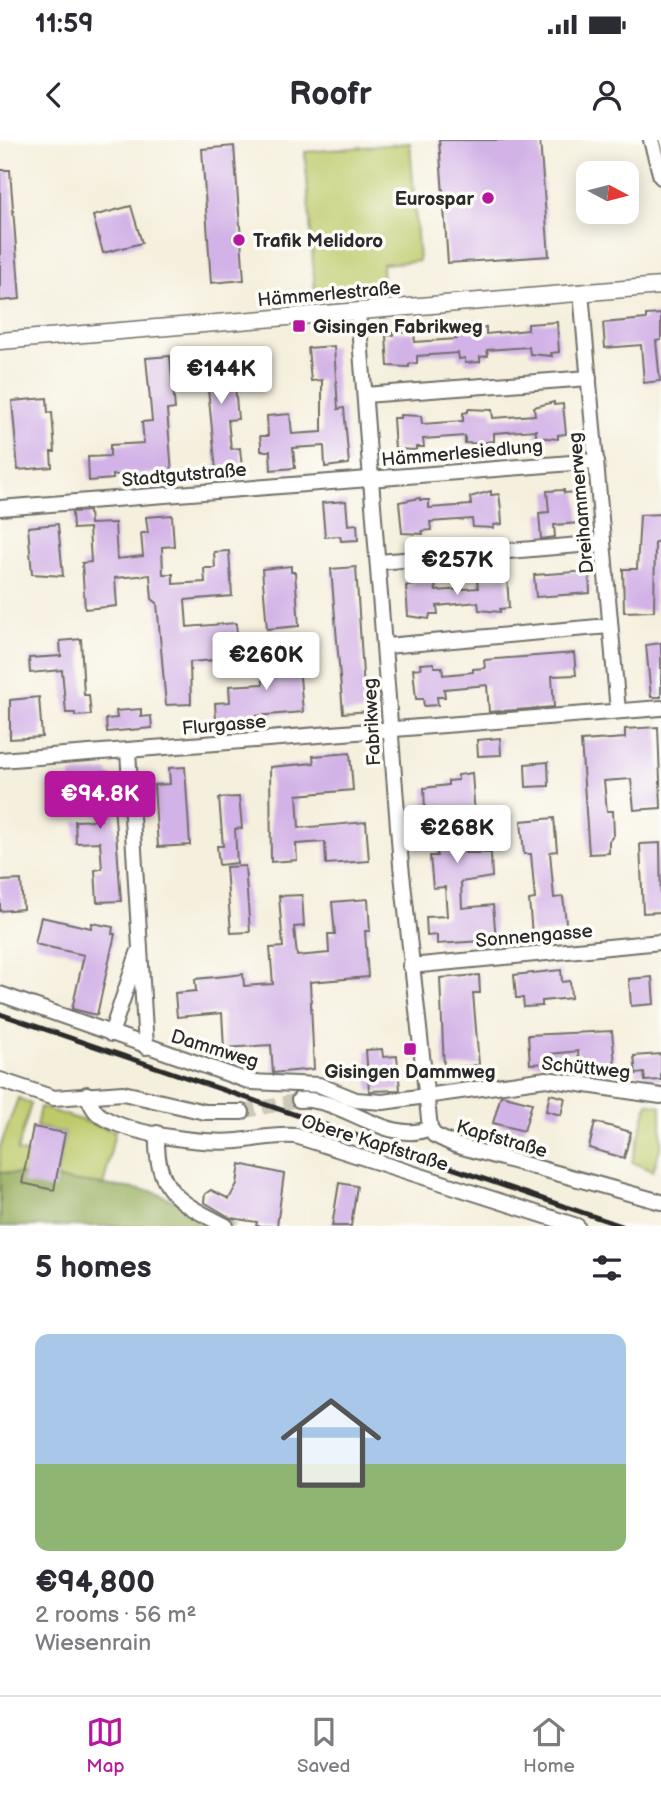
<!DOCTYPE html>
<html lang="en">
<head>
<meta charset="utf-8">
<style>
	:root { --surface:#fff; --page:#f7f7f7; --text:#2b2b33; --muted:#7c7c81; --line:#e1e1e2; --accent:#b5179e }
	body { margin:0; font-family:"Balsamiq Sans",sans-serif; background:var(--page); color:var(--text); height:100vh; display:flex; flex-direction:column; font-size:26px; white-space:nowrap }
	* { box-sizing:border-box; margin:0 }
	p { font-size:23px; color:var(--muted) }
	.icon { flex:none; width:38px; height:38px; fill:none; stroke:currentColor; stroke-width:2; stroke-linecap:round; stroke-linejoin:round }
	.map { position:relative; height:1086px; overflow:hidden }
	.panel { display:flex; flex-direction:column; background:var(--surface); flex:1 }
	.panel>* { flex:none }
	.needle { width:46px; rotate:97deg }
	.controls { position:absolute; left:576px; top:21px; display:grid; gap:14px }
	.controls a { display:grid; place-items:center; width:63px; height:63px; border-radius:14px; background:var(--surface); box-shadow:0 4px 18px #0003; font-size:35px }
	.price { position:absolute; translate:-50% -60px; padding:0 16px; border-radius:7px; background:#fff; color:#222; font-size:23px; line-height:46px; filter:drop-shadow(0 2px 4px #0008) }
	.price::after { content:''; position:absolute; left:50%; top:42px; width:21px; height:16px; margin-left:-10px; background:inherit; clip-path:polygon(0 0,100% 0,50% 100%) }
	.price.active { background:var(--accent); color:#fff }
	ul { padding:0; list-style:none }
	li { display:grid; align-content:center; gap:14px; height:371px; padding:0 35px }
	li span { display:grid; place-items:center; height:217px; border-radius:14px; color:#555 }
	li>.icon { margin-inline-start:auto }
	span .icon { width:126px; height:126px; fill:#fffc; stroke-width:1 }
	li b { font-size:30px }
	h2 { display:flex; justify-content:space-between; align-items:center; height:84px; padding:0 35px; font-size:30px }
	.status { display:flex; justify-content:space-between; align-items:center; height:49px; padding:0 35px; background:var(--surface); direction:ltr }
	.status svg { height:19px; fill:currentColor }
	header { display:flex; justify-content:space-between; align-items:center; height:91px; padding:0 35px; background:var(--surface); font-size:32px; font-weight:600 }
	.menu { display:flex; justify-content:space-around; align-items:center; height:98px; border-top:2px solid var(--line); background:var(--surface); font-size:19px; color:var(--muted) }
	.menu a { display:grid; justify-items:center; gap:4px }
	.menu .active { color:var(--accent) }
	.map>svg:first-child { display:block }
	.green { fill:#beca6b; stroke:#747a4b; stroke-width:2 }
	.forest { fill:#96ae5f; stroke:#606c45; stroke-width:2 }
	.building { fill:#d3b3e7 }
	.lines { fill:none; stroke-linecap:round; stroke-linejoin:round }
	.minor-tunnel { stroke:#cdc8b9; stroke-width:14; stroke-dasharray:14 7; stroke-linecap:butt }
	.minor-casing { stroke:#727069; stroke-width:18 }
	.tertiary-casing { stroke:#727069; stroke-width:19 }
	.minor { stroke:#fff; stroke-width:14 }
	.tertiary { stroke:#fff; stroke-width:16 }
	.rail { stroke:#2b2b2b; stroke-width:5 }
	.poi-dot { fill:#b5179e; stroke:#fdfcf7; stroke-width:2.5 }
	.labels { text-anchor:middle; stroke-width:7; stroke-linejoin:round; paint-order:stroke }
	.poi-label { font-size:19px; font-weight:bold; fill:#2b2b2b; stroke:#fdfcf7; text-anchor:start }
	.street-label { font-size:19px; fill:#2b2b2b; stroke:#fdfcf7 }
</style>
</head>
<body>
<div class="status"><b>11:59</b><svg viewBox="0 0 49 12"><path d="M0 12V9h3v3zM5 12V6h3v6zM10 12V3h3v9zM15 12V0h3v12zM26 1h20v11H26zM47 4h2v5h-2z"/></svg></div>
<header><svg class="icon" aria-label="back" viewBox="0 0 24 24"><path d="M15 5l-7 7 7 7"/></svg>Roofr<svg class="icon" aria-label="person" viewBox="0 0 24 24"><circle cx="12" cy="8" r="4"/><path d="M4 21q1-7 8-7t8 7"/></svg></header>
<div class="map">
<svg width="661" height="1086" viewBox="0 0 661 1086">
	<rect width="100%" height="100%" fill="#fdfcf7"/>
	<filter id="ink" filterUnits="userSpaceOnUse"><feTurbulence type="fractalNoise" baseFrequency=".0143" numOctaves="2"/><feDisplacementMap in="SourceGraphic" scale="14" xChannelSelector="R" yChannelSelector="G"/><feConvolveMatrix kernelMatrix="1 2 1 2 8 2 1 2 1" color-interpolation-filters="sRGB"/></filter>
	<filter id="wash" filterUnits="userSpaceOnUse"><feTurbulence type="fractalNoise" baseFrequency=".00686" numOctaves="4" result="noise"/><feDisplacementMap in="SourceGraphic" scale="28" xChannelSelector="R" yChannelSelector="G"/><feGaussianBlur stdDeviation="1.57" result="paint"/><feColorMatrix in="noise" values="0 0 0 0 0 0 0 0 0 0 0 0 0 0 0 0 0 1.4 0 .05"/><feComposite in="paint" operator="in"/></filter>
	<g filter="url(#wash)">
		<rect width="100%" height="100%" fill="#f5efdd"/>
		<g class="green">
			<polygon points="410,3 419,121 382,124 383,147 315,151 305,12"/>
			<polygon points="18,958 31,964 17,1011 28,1014 54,1049 65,993 36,987 40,967 115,991 101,1058 0,1044 0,1007"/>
			<polygon points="648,963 661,966 661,1005 653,1031 632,1022"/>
		</g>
		<polygon class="forest" points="0,1032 151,1051 236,1086 0,1086"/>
		<g id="blocks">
			<g class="building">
				<polygon points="439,0 540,0 549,116 448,123"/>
				<polygon points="234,6 244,140 211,143 202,9"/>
				<polygon points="0,30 10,30 20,159 0,161"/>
				<polygon points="131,66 142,103 103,113 93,76"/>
				<polygon points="661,174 661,200 656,201 660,241 644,243 641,205 605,208 603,183 646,179 646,175"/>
				<polygon points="557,182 559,212 551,213 552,216 530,214 529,207 487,210 488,216 480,217 480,222 465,223 465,218 459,219 458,213 417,216 417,223 409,224 409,227 388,226 386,196 393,195 393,192 414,193 415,202 457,199 457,189 464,188 464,185 479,184 479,188 486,187 486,194 528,190 528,184"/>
				<polygon points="334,206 338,269 344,268 349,324 325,327 324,306 293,308 295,328 271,330 270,311 261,311 261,304 260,296 268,296 267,276 290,274 292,294 322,292 322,240 311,241 308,208"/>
				<polygon points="232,213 238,279 228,280 231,309 240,308 242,328 216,330 208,249 201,249 197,217"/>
				<polygon points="170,216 175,269 167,270 172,333 113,335 113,339 89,341 88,317 110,316 110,305 144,303 142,282 152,281 146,218"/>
				<polygon points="47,258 48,273 52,272 55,312 51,312 52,327 18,330 12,261"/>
				<polygon points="554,262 554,265 563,264 566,294 558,295 558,299 536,297 536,290 494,293 494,301 486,302 487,304 465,303 465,296 423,299 424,307 416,307 416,310 395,309 393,278 400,278 400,275 421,276 422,284 463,281 463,273 468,272 468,269 492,270 493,278 535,275 534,267"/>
				<polygon points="564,350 564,353 577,352 580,383 554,385 555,397 541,399 539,373 549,372 547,351"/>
				<polygon points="491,351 491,355 499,354 501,369 502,384 494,385 494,388 473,387 472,379 430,382 431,390 422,391 423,394 402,393 399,362 420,358 420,360 429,360 429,368 471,365 470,357"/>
				<polygon points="346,361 348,385 357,384 358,400 341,401 340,396 325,397 322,363"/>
				<polygon points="89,371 90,384 115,383 117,419 143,416 141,393 148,393 146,377 172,375 174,406 162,407 163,434 173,434 173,444 205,442 204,428 215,428 214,412 229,411 232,456 185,460 187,487 236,483 239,518 190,522 191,564 166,565 157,463 152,459 150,435 115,438 117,466 85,469 82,423 91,422 89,388 73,389 72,372"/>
				<polygon points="661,374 661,401 655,402 654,471 624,472 623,429 637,429 640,375"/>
				<polygon points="58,384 63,436 32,434 28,387"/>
				<polygon points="291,426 291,432 295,432 299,486 267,489 262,429"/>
				<polygon points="356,427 364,550 370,550 372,571 343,573 331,429"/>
				<polygon points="589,431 590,453 536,457 534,435"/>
				<polygon points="507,437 509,468 500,469 500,472 479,470 478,462 437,466 438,474 430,474 429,479 408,476 406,446 414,445 414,442 435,443 436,451 478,448 477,440"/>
				<polygon points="81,499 84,555 89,555 91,575 75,576 75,573 66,573 62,530 30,533 29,518 61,516 60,501"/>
				<polygon points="661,503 661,557 651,557 646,505"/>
				<polygon points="298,513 303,572 242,577 242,582 216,580 215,563 230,562 229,546 263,544 261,516"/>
				<polygon points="574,513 576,535 552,536 554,567 489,572 487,545 444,549 445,557 437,557 438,565 424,566 423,559 416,559 413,529 421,528 420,524 434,523 434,527 442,527 443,535 473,532 473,529 485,528 484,520"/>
				<polygon points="39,557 42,597 10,599 10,560"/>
				<polygon points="141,569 141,577 151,576 152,588 107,592 106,579 117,578 116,571"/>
				<polygon points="658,587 661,668 634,670 631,639 604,641 607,671 613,671 614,695 609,701 609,713 589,714 581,601 625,598 625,589"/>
				<polygon points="500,598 501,615 478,616 477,600"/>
				<polygon points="350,613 353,650 297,655 299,688 366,682 369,721 326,724 325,702 296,704 297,720 271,722 270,627 314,623 313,616"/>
				<polygon points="548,622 549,646 526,647 525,624"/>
				<polygon points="185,627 190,705 158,707 154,645 170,644 169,628"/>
				<polygon points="108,631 109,636 112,636 121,761 97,762 95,730 102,729 100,702 76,703 75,681 101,680 99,654 71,656 70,634"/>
				<polygon points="472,633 475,677 462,679 465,713 491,713 492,737 461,742 462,768 493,765 496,800 437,804 437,795 427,796 426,777 447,776 445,747 433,748 430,716 437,716 433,668 425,669 424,648 448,645 448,641 458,640 458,635"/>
				<polygon points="239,657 242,688 235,689 237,723 219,725 217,706 223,706 219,658"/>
				<polygon points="554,678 557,711 550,712 554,758 563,757 567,791 532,794 529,760 535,759 531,714 524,714 521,681"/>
				<polygon points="660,703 661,772 643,773 640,704"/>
				<polygon points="245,726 250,792 231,793 226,727"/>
				<polygon points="21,740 23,769 0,771 0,741"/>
				<polygon points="302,755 304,786 294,787 297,816 329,813 328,794 335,794 332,762 368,759 370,791 365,791 368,837 310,842 314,929 273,933 271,905 224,908 222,873 177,877 175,853 196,851 195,839 226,836 243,834 244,846 273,844 270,808 283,807 279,756"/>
				<polygon points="41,777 91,788 92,783 113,787 112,794 115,794 97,875 72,869 84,815 35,804"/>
				<polygon points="561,830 562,842 570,841 571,858 542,861 542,866 524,867 523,858 516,858 514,835"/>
				<polygon points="479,835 480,853 473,853 479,925 444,928 440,838"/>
				<polygon points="652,837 654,864 631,866 629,839"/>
				<polygon points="612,891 615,924 579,924 578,911 551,914 552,923 530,924 528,895"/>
				<polygon points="382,909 383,917 397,916 400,950 369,951 366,910"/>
				<polygon points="661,914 661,940 645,941 644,933 636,934 634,916"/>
				<polygon points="550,954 565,958 561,975 546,971"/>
				<polygon points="501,955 532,963 524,991 493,983"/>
				<polygon points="595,982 631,992 624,1018 589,1008"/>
				<polygon points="33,987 65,993 54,1050 22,1043"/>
				<polygon points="240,1024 284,1034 277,1086 256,1086 257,1082 231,1078 204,1062 205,1054 211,1050 229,1059 237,1044"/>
				<polygon points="339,1043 357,1046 351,1086 332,1086"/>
			</g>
		</g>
	</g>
	<g filter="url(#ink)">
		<use href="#blocks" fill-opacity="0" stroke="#727069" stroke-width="2"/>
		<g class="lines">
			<polyline class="minor-tunnel" points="242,972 299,960"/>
			<g class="minor-casing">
				<g id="minor">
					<polyline points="651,0 661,37"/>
					<polyline points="581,152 618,571"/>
					<polyline points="358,172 401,725 430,988 434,995 455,1005 661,1062"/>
					<polyline points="365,255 589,238"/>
					<polyline points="0,368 597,321"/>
					<polyline points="379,422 603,403"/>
					<polyline points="386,506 609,486"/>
					<polyline points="128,611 146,907"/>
					<polyline points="0,620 661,568"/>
					<polyline points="410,826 661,802"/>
					<polyline points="0,854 251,942 319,945 356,960 383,962 546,939 661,956"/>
					<polyline points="111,894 138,813"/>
					<polyline points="0,940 54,958 123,953 205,972 242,972"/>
					<path d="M 87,954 C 90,962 94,972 101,976 C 131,995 204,1004 238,1001 C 259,999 275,994 296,996 L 577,1086"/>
					<path d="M 299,960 C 339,955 389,1007 430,988"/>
					<path d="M 157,993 C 155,1052 179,1062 226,1086"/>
				</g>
			</g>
			<g class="tertiary-casing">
				<polyline id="tertiary" points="0,201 661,146"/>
			</g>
			<use href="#minor" class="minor"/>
			<use href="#tertiary" class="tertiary"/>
			<polyline class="rail" points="0,874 622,1086"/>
		</g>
	</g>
	<g class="poi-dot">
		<circle cx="488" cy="58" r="7"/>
		<circle cx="239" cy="100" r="7"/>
		<rect x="292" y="179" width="14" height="14" rx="3.5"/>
		<rect x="403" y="902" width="14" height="14" rx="3.5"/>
	</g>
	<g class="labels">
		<g class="poi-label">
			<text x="474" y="65" text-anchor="end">Eurospar</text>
			<text x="253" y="107">Trafik Melidoro</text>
			<text x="313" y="193">Gisingen Fabrikweg</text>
			<text x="410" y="938" text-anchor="middle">Gisingen Dammweg</text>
		</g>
		<g class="street-label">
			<text transform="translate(329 153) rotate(-5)" y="7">Hämmerlestraße</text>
			<text transform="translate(462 312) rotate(-5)" y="7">Hämmerlesiedlung</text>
			<text transform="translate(184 334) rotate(-5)" y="7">Stadtgutstraße</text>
			<text transform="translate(580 363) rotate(-95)" y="7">Dreihammerweg</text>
			<text transform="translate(371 582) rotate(-93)" y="7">Fabrikweg</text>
			<text transform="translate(224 584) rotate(-5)" y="7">Flurgasse</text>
			<text transform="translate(534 795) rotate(-5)" y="7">Sonnengasse</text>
			<text transform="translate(215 908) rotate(17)" y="7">Dammweg</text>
			<text transform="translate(586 927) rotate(6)" y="7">Schüttweg</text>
			<text transform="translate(502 998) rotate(16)" y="7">Kapfstraße</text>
			<text transform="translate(375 1002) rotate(17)" y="7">Obere Kapfstraße</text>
		</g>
	</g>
</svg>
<div class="controls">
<a><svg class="needle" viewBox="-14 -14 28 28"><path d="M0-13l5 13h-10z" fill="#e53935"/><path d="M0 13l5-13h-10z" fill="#7c7c81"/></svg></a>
</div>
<b class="price" style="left:221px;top:266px">€144K</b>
<b class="price" style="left:457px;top:457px">€257K</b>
<b class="price" style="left:266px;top:552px">€260K</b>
<b class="price active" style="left:100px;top:691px">€94.8K</b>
<b class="price" style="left:457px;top:725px">€268K</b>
</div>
<section class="panel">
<h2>5 homes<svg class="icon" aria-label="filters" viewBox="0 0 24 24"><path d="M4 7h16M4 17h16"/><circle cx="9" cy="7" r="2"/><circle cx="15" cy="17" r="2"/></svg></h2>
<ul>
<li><span style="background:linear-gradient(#a9c7e8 60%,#8fb573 0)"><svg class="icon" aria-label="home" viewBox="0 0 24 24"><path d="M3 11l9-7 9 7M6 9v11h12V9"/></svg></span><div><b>€94,800</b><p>2 rooms · 56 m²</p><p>Wiesenrain</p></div></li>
</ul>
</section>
<nav class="menu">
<a class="active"><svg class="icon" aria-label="map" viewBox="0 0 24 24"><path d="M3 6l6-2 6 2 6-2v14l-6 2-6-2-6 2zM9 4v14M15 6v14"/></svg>Map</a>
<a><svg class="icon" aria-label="saved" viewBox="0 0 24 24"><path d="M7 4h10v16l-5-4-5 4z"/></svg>Saved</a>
<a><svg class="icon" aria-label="home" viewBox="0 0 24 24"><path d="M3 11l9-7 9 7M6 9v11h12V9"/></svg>Home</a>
</nav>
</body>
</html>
